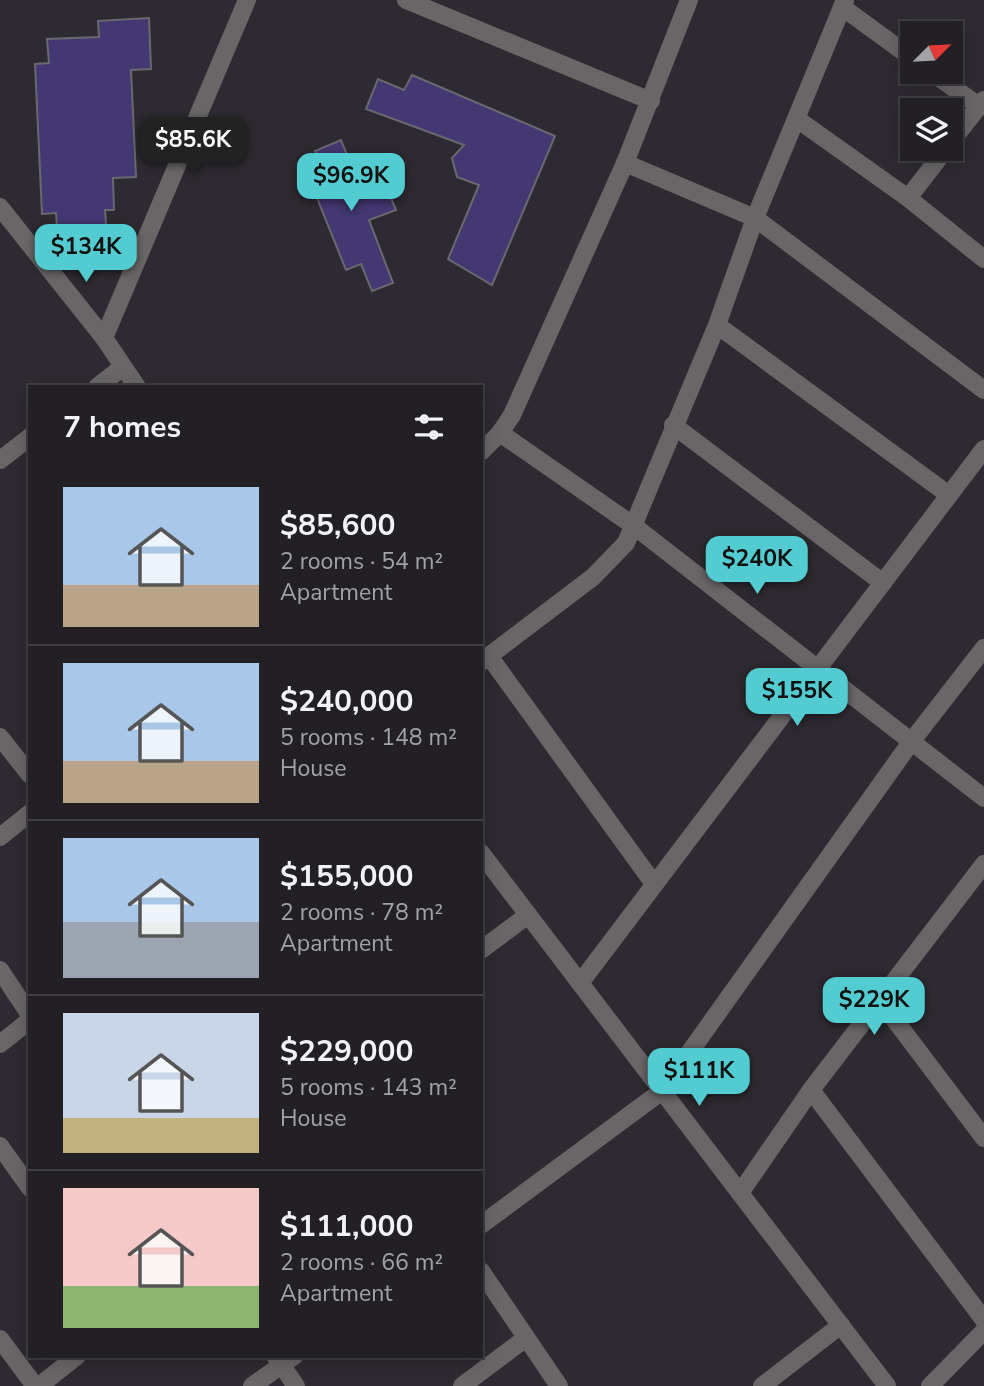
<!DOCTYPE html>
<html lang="en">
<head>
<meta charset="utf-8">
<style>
	:root { --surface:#222025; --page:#2e2d32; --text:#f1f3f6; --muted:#a2a3a7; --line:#3f3e42; --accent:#52ccd0 }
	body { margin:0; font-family:"Nunito Sans",sans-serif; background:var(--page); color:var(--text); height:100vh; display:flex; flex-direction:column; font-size:26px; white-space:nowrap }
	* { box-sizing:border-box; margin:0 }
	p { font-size:23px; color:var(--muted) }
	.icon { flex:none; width:38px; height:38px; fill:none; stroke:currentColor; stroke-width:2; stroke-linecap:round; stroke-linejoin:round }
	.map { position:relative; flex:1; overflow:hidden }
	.panel { position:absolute; left:28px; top:385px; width:455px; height:973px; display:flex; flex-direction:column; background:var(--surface); border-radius:0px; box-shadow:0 4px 18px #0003,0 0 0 2px var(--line) }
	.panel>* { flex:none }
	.needle { width:46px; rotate:66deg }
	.fabs { position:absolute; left:900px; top:21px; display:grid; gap:14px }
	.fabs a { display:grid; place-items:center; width:63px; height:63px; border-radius:0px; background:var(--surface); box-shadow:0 4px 18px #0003,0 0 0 2px var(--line); font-size:35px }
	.price { position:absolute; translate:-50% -60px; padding:0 16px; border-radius:14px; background:var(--accent); color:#111; font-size:23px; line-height:46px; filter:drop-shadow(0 2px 4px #0008) }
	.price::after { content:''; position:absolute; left:50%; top:42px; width:21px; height:16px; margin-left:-10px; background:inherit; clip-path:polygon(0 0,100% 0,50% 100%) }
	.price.on { background:#222; color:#fff }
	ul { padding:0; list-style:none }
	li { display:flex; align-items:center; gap:21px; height:175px; padding:0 35px }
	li+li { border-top:2px solid var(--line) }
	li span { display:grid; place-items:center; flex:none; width:196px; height:140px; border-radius:0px; color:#555 }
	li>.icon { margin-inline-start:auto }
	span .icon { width:84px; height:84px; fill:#fffc; stroke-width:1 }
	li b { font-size:30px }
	h2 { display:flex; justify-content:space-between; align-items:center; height:84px; padding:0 35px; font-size:30px }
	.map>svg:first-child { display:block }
	.building { fill:#443872; stroke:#696870; stroke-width:2 }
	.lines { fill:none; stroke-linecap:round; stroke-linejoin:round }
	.street { stroke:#696668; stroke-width:18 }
</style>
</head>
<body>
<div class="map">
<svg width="984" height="1386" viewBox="0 0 984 1386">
	<rect width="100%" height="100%" fill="#2e2a31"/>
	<g class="building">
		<polygon points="149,18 151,69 131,70 136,177 113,178 114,210 105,210 106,225 57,227 56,213 42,214 35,64 49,63 47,39 99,37 98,21"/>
		<polygon points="412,75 555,136 492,285 448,259 479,185 457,177 452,158 464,145 366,109 378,79 404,90"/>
		<polygon points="341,140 363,195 386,186 396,210 369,220 393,283 372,291 361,264 346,270 307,173 322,167 315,151"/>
	</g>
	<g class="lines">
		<g class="street">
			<polyline points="406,0 651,101"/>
			<polyline points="842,7 912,58"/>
			<polyline points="931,72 979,106"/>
			<polyline points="797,119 908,198 984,259"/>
			<polyline points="950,143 984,100"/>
			<polyline points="625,163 755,218 984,390"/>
			<polyline points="908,198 946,149"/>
			<polyline points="0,207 104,338 137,387"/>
			<polyline points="717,325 949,495"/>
			<polyline points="104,338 247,0"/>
			<polyline points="97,387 123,367"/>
			<polyline points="673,425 883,583"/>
			<polyline points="500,433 634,526 984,798"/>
			<polyline points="481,452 500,433 512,415 625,163 689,0"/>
			<polyline points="0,460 30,437"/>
			<polyline points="489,656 654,884"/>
			<polyline points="481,662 593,577 626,543 717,325 755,218 845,0"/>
			<polyline points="0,737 30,775"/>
			<polyline points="0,837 30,813"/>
			<polyline points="481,853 887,1386"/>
			<polyline points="481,950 528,915"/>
			<polyline points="0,970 30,1015"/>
			<polyline points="580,983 984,449"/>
			<polyline points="879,999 984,1138"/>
			<polyline points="0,1044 30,1020"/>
			<polyline points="811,1090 984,1320"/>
			<polyline points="0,1146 30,1188"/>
			<polyline points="740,1193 811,1090 984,864"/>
			<polyline points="481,1225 662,1091 911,742 984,648"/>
			<polyline points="481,1271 559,1386"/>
			<polyline points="0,1339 35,1386"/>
			<polyline points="276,1357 296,1386"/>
			<polyline points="39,1386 77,1356"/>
			<polyline points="252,1386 294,1356"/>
			<polyline points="462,1386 526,1338"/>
			<polyline points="762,1386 841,1325"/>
			<polyline points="930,1386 984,1331"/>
		</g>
	</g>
</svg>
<div class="fabs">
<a><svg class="needle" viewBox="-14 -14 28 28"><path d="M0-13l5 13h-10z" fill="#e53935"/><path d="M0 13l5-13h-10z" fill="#a2a3a7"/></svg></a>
<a><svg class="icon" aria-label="layers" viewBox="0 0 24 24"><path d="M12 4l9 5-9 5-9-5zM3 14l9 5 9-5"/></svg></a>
</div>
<b class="price on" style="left:193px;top:177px">$85.6K</b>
<b class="price" style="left:351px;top:213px">$96.9K</b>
<b class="price" style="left:86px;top:284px">$134K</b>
<b class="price" style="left:757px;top:596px">$240K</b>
<b class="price" style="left:797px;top:728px">$155K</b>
<b class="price" style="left:874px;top:1037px">$229K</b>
<b class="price" style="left:699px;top:1108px">$111K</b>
<section class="panel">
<h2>7 homes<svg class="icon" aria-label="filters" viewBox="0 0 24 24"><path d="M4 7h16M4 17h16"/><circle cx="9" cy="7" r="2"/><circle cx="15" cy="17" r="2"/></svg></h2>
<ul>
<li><span style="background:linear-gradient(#a9c7e8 70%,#b9a48a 0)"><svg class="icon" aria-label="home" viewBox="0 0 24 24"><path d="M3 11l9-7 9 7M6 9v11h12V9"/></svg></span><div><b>$85,600</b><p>2 rooms · 54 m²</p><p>Apartment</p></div></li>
<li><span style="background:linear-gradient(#a9c7e8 70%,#b9a48a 0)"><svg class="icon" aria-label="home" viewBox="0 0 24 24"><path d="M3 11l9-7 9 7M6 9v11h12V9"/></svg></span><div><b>$240,000</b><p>5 rooms · 148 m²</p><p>House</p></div></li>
<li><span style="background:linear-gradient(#a9c7e8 60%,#9aa5b1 0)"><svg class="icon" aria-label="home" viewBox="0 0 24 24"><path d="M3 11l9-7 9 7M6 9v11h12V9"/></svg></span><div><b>$155,000</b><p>2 rooms · 78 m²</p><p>Apartment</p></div></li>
<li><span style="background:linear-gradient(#c9d6e8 75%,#c2b280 0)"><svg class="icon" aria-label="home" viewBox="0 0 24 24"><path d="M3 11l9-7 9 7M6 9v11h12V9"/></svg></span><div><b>$229,000</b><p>5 rooms · 143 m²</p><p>House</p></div></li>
<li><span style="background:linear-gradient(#f6c9c9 70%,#8fb573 0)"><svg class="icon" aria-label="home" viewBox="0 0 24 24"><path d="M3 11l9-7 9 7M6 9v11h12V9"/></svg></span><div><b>$111,000</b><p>2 rooms · 66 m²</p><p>Apartment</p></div></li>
</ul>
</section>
</div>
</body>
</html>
